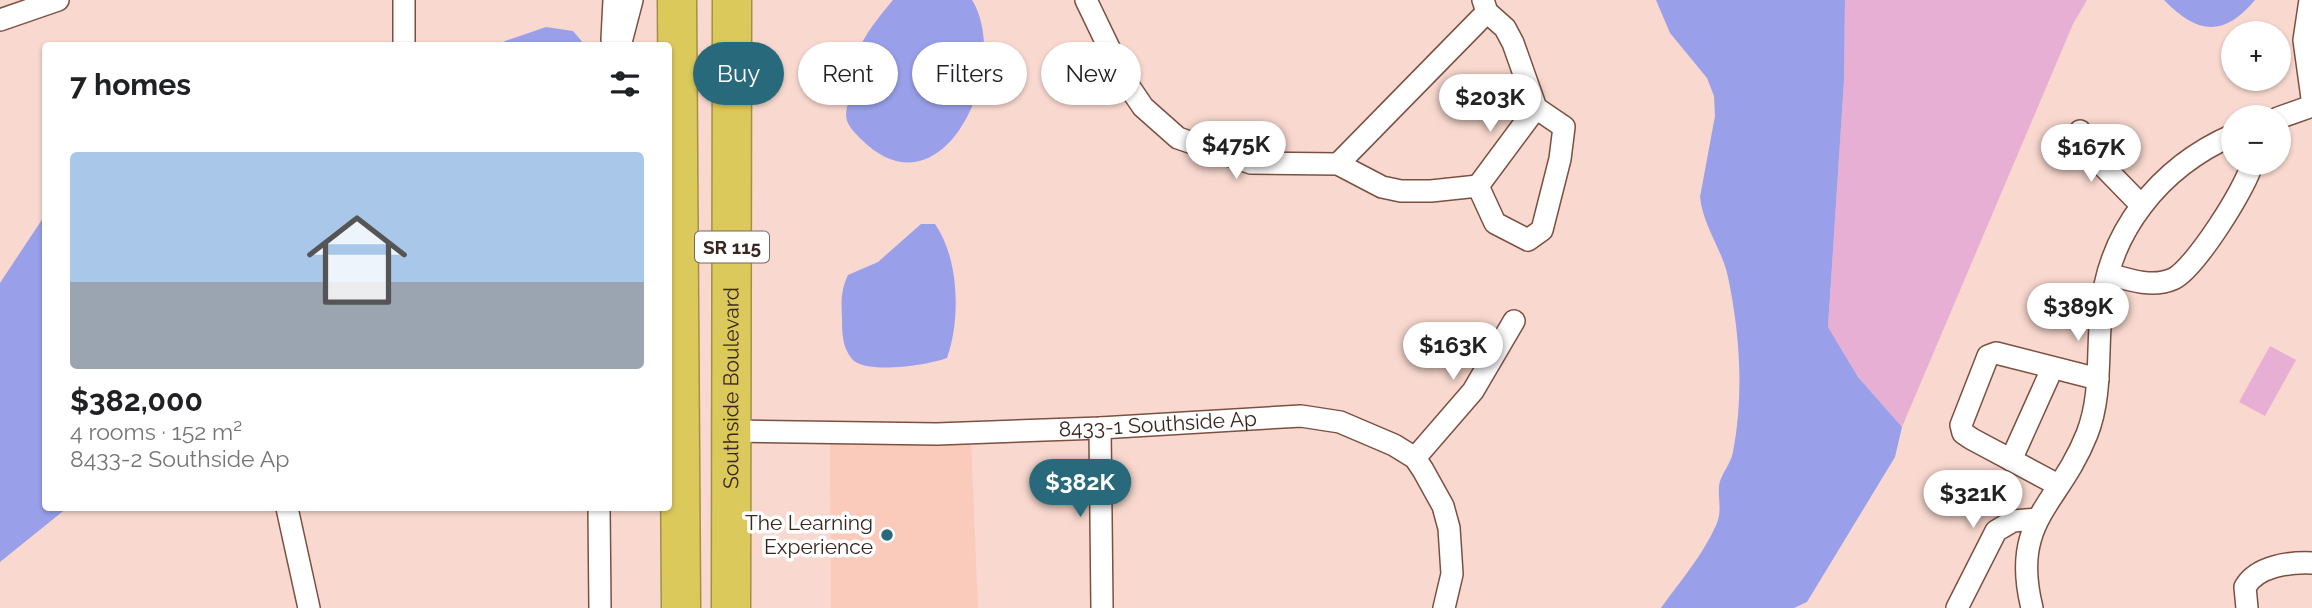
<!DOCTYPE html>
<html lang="en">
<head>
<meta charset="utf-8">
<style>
	:root { --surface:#fff; --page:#f2f2f2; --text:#202124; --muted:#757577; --accent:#286a7c }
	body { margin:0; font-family:Raleway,sans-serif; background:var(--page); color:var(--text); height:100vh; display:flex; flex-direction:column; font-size:26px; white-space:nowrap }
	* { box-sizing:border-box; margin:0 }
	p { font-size:23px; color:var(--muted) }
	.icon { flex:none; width:38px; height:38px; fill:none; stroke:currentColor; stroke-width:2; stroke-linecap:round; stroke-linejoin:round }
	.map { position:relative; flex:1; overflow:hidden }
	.panel { position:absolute; left:42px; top:42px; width:630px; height:469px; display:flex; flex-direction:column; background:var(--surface); border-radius:7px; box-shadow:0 2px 5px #0004 }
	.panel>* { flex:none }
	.top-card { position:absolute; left:693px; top:42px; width:665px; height:63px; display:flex; gap:14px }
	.controls { position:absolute; left:2221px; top:21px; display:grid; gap:14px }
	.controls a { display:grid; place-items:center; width:70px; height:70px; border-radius:50%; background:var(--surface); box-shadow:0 2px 5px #0004; font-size:35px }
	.price { position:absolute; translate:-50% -60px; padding:0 16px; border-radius:24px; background:#fff; color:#222; font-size:23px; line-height:46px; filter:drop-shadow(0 2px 4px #0008) }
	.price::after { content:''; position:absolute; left:50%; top:42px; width:21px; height:16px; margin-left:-10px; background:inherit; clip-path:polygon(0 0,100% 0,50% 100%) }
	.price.on { background:var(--accent); color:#fff }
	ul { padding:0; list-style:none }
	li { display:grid; align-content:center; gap:14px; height:371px; padding:0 28px }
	li span { display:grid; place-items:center; height:217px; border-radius:7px; color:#555 }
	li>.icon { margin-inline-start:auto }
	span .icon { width:126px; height:126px; fill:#fffc; stroke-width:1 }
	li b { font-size:30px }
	h2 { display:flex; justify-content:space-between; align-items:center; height:84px; padding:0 28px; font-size:30px }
	.pill { padding:0 24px; border-radius:32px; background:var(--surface); box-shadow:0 2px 5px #0004; font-size:24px; line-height:63px }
	.pill.on { background:var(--accent); color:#fff }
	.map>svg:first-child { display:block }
	.built { fill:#facaba }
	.green { fill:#e6afd3 }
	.water { fill:#99a0e9 }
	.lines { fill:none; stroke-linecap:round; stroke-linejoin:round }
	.street-casing { stroke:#7c5041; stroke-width:24 }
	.highway-casing { stroke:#a39046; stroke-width:41 }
	.street { stroke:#fff; stroke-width:21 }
	.highway { stroke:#dcc95b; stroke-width:38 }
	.poi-dot { fill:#286a7c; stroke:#fff; stroke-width:2.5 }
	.labels { text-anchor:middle; stroke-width:7; stroke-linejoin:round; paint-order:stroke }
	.shield { fill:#fff; stroke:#746762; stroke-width:2 }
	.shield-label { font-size:19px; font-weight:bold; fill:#39261f }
	.street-label { font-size:21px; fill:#39261f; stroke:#fff }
	.poi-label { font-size:21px; fill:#39261f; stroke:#fff; text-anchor:end }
</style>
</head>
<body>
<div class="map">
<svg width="2312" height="608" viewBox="0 0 2312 608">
	<rect width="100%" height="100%" fill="#f9d9cf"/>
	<polygon class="built" points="830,440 971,440 978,608 831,608"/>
	<g class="green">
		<polygon points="1845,0 2087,0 2073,24 1902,427 1858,377 1828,327 1844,81"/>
		<polygon points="2270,346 2296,360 2265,416 2239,402"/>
	</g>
	<g class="water">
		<path d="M 893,0 L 972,0 C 1013,66 943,220 862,140 C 851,129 842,121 848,104 L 870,102 L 875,98 C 876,76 863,74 859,57 C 856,43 884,11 893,0 Z"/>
		<path d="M 1656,0 L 1845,0 L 1844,81 L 1828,327 L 1858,377 L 1902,427 L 1895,457 L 1807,602 L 1794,608 L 1661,608 C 1680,581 1704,554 1717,523 C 1722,511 1718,499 1719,486 C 1720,475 1731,464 1733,452 C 1744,395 1740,334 1728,277 C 1722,249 1703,226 1700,197 L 1715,116 L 1714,96 L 1707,78 L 1670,33 Z"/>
		<path d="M 2164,0 L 2255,0 C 2223,38 2197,34 2164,0 Z"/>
		<polygon points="546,27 573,31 585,45 499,45 505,41"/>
		<polygon points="45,215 46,508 67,508 0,562 0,283"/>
		<path d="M 921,224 L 935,224 C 959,258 961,319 947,358 C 928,365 866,375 852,359 C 842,347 842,332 842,318 C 841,301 841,290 848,275 L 878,262 Z"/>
	</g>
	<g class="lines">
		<g class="street-casing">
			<g id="street">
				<polyline points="404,0 404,46"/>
				<polyline points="1086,0 1124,79 1143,107 1178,138 1251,163 1338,164 1382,187 1401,191 1431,191 1478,186"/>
				<polyline points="2310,0 2304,40 2312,98"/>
				<polyline points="0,20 58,0"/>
				<polyline points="612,40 614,0"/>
				<polyline points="620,46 632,0"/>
				<polyline points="2278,118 2312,106"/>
				<polyline points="2080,131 2103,166 2141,205"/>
				<polyline points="1338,164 1487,12"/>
				<polyline points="1478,186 1495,223 1528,240 1542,230 1560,159 1564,127 1536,108 1513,43 1505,28 1487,12 1483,0"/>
				<polyline points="1478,186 1536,108"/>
				<path d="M 2109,274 C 2129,280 2153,288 2173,279 C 2194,270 2248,185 2252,163"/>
				<polyline points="1100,428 1102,608"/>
				<path id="s1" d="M 731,431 L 937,434 L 1100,428 L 1301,416 L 1340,422 L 1394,445 L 1415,458 L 1423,470 L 1443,506 L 1449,528 L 1452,574 L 1444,608"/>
				<polyline points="1415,458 1473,391 1514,321"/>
				<polyline points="2011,460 2052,369"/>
				<polyline points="2058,485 1972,439 1963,433 1961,425 1988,356 1996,353 2098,379"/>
				<polyline points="287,508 309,608"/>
				<polyline points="599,508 600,608"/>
				<polyline points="1957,608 1996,531 2013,521 2036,519"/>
				<path d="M 2032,608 C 2010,520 2059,505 2087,434 C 2102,396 2097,353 2101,313 C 2107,232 2160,167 2233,135"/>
				<path d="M 2247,608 L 2245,587 C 2257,566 2289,562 2312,563"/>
			</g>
		</g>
		<g class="highway-casing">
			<g id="highway">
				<polyline points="677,0 681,608"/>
				<path id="s2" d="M 731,608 L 732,0"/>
			</g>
		</g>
		<use href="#street" class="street"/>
		<use href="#highway" class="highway"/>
	</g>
	<circle class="poi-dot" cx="887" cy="535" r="7"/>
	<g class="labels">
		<rect class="shield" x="695" y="231.5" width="74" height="31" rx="5"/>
		<g class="shield-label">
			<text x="732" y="254">SR 115</text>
		</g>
		<g class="street-label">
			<text dy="7" stroke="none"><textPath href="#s2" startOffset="220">Southside Boulevard</textPath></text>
			<text dy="7" stroke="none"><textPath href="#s1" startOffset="427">8433-1 Southside Ap</textPath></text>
		</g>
		<g class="poi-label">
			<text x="873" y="530">The Learning<tspan x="873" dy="24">Experience</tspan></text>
		</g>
	</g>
</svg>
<div class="controls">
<a>+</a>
<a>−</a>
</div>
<b class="price" style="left:1490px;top:134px">$203K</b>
<b class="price" style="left:1236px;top:181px">$475K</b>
<b class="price" style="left:2091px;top:184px">$167K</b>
<b class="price" style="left:2078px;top:343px">$389K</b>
<b class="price" style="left:1453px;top:382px">$163K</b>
<b class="price on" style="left:1080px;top:519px">$382K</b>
<b class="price" style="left:1973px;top:530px">$321K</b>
<div class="top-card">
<a class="pill on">Buy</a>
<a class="pill">Rent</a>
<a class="pill">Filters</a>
<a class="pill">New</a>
</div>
<section class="panel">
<h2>7 homes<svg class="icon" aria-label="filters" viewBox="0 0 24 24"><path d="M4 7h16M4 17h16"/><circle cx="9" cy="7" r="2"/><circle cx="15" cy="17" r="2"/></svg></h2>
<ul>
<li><span style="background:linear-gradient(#a9c7e8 60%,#9aa5b1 0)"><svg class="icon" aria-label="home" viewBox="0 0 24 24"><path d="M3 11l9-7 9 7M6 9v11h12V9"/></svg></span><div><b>$382,000</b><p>4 rooms · 152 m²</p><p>8433-2 Southside Ap</p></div></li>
</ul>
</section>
</div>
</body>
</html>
